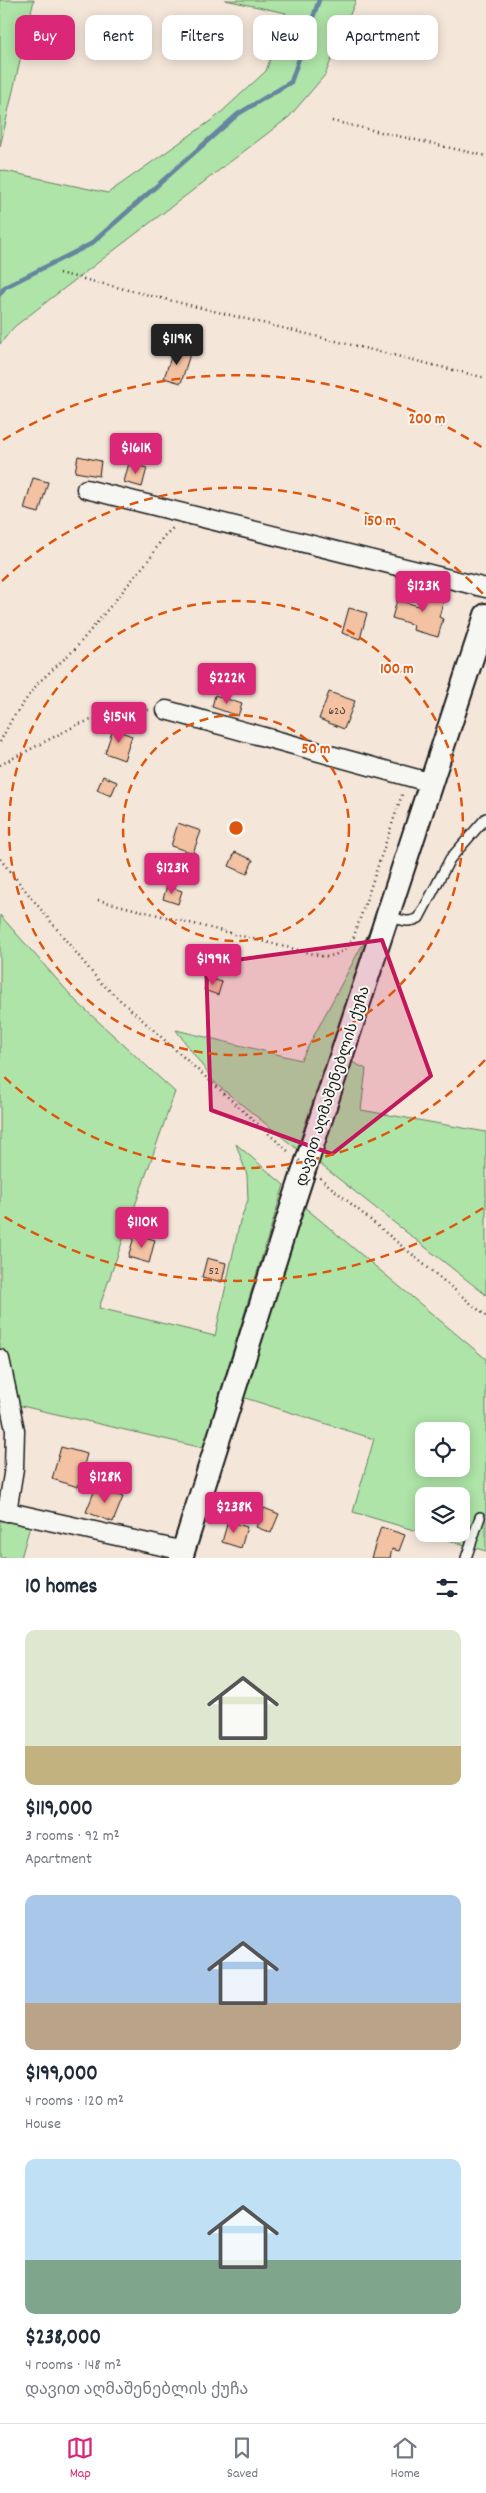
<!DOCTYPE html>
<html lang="en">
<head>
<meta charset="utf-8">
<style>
	:root { --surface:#fff; --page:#f2f2f3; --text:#1f2937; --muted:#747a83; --line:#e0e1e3; --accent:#db2777 }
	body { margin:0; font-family:Dekko,"Noto Sans Georgian",sans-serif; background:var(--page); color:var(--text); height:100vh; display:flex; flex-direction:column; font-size:19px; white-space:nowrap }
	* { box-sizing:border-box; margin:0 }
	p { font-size:16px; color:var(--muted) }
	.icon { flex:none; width:28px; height:28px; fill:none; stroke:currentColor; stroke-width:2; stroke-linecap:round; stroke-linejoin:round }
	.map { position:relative; height:1558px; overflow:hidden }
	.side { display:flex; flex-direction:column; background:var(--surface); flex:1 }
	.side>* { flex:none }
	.hud { position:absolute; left:15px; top:15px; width:456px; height:45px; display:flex; gap:10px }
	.fabs { position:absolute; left:415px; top:1422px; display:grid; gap:10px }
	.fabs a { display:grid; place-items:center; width:55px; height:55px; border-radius:10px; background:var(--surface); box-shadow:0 2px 12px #0003; font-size:25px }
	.price { position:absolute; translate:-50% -42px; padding:0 11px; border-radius:5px; background:var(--accent); color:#fff; font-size:16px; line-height:32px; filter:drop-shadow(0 1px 2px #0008) }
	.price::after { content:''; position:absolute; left:50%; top:30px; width:15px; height:11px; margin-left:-8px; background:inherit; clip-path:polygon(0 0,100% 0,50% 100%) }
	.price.selected { background:#222; color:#fff }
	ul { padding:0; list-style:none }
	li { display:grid; align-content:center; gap:10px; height:265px; padding:0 25px }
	li span { display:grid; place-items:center; height:155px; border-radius:10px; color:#555 }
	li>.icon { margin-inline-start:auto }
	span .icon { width:90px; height:90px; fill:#fffc; stroke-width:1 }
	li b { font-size:21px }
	h2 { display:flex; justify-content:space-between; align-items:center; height:60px; padding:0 25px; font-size:21px }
	.chip { padding:0 18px; border-radius:10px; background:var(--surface); box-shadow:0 2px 12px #0003; font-size:18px; line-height:45px }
	.chip.selected { background:var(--accent); color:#fff }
	.menu { display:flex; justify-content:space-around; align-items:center; height:70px; border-top:1px solid var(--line); background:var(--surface); font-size:14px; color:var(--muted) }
	.menu a { display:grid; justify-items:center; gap:2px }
	.menu .selected { color:var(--accent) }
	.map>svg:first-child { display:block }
	.green { fill:#aee4a7; stroke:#658062; fill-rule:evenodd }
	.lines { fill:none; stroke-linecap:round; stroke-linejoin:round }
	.stream { stroke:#66859e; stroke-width:4.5 }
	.building { fill:#f2c2a2; stroke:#1c1c1c }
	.service-casing { stroke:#1c1c1c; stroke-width:12 }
	.minor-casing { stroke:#1c1c1c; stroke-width:21 }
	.tertiary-casing { stroke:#1c1c1c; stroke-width:26 }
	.path { stroke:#1c1c1c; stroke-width:2.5; stroke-dasharray:1 4; stroke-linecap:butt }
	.service { stroke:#f6f6f2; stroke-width:9 }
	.minor { stroke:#f6f6f2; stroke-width:18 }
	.tertiary { stroke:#f6f6f2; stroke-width:22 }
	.path-bridge { stroke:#1c1c1c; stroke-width:2.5; stroke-dasharray:1 4; stroke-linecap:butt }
	.marked { fill:#c2185b; fill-opacity:0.2; stroke:#c2185b; stroke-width:4; stroke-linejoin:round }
	.ring { fill:none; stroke:#de560d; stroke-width:2.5; stroke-dasharray:9 6 }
	.labels { text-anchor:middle; stroke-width:4; stroke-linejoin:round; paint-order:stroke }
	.number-label { font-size:12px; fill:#52463e }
	.street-label { font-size:15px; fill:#1c1c1c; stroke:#f6f6f2 }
	.centre { fill:#de560d; stroke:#f6f6f2; stroke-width:2.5 }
	.ring-label { font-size:15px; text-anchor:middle; font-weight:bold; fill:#de560d; stroke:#f6f6f2; stroke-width:4; stroke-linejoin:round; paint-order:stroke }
</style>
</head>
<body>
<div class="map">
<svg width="486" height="1558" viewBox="0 0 486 1558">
	<rect width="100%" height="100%" fill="#f5e6da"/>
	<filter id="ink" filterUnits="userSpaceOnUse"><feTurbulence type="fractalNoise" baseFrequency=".02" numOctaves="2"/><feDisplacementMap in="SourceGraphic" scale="10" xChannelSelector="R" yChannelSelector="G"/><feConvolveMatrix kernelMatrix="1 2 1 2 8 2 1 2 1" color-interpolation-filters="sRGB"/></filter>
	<g filter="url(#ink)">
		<g class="green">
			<polygon points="0,0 34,0 0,147"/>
			<polygon points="225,0 356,0 325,75 289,117 58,293 14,327 0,344 0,170 108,193 216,117 266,71 286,13"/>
			<polygon points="0,915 76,1001 175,1092 99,1308 215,1336 240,1221 248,1200 247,1175 236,1144 284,1185 203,1448 0,1401"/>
			<polygon points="368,934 297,1149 215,1083 176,1030 301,1060"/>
			<polygon points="348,1060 366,1069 361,1110 486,1132 486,1295 316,1161"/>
			<path d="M 302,1205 L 486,1359 L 486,1551 L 427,1534 L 461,1534 L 461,1496 L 424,1496 L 424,1533 L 353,1512 L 374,1439 L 242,1397 ZM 424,1431 L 461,1431 L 461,1469 L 424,1469 Z"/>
			<polygon points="0,1519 30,1526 21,1558 0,1558"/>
		</g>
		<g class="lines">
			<polyline class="stream" points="0,294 5,287 91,244 238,114 291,82 319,0"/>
		</g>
		<g class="building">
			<polygon points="174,348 190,354 181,383 164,378"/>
			<polygon points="78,456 101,461 99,476 75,472"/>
			<polygon points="129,463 147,468 142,487 124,482"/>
			<polygon points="33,478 48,482 39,513 24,509"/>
			<polygon points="427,587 446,592 439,617 443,619 438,637 413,630 414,625 392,618 397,600 422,607"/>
			<polygon points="349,608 367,613 360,639 342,633"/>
			<polygon points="329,692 355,701 344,729 319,719"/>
			<polygon points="215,695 242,704 238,716 212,707"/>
			<polygon points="113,729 132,736 124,760 105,753"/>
			<polygon points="103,776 117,782 111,796 97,790"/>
			<polygon points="178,823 201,831 193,853 171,846"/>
			<polygon points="235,852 253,860 247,874 229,866"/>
			<polygon points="167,886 182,891 178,904 163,899"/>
			<polygon points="208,978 222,982 218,995 204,990"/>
			<polygon points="135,1234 155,1240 149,1263 128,1257"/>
			<polygon points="207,1258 226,1263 222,1282 202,1277"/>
			<polygon points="61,1447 87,1454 78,1487 52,1479"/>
			<polygon points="96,1487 123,1497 113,1522 86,1512"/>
			<polygon points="264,1508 279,1514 271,1533 256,1527"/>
			<polygon points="228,1521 247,1527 241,1548 222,1542"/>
			<polygon points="381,1527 405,1535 399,1551 392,1549 390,1558 371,1558"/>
		</g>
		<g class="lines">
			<g class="service-casing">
				<g id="service">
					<path d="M 389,916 C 401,920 408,924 419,918 L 450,859 L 486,818"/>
					<polyline points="466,1558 480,1517"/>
				</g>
			</g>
			<g class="minor-casing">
				<g id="minor">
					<polyline points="86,489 486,588"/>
					<polyline points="166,710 432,783"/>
					<polyline points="0,1359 15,1430 14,1468 7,1512"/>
					<polyline points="0,1510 184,1551"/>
				</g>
			</g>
			<g class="tertiary-casing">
				<polyline id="tertiary" points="181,1558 288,1219 486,615"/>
			</g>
			<g class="path">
				<polyline points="332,121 486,156"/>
				<polyline points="59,273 486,378"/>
				<polyline points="0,742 12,719 38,683 75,649 151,557 163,537 174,527"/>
				<polyline points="0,765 79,724 122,710 150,710"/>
				<polyline points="0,859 99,981 290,1153"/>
				<path d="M 98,900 L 326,957 C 340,954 345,951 353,939 L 403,792"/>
				<polyline points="320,1178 486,1316"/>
			</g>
			<use href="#service" class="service"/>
			<use href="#minor" class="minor"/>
			<use href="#tertiary" class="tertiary"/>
			<polyline class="path-bridge" points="295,1157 317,1175"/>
		</g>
	</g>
	<path class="marked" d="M 382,940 L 431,1076 L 332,1154 L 211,1110 L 206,964 Z"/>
	<g class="ring">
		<circle cx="236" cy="828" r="113"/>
		<circle cx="236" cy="828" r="227"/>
		<path d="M485 1060A340 340 0 0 1 2 1075M2 581A340 340 0 0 1 485 596"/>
		<path d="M483 1208A453 453 0 0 1 3 1216M3 440A453 453 0 0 1 483 448"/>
	</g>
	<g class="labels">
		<g class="number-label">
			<text x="337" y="714">62ა</text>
			<text x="214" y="1274">52</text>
		</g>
		<g class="street-label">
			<text transform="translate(332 1086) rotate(-72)" y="5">დავით აღმაშენებლის ქუჩა</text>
		</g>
	</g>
	<circle cx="236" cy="828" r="8" class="centre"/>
	<g class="ring-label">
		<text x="427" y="423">200 m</text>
		<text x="380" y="525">150 m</text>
		<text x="397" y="673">100 m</text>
		<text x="316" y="753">50 m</text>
	</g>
</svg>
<div class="fabs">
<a><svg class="icon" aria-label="locate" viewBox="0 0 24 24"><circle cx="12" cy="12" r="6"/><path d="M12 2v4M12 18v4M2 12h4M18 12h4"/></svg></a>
<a><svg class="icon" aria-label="layers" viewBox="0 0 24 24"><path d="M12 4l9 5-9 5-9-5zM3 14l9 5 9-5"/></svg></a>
</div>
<b class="price selected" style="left:177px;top:366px">$119K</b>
<b class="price" style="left:136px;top:475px">$161K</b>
<b class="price" style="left:423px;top:613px">$123K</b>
<b class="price" style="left:227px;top:705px">$222K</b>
<b class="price" style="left:119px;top:744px">$154K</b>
<b class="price" style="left:172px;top:895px">$123K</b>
<b class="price" style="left:213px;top:986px">$199K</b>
<b class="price" style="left:142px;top:1249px">$110K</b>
<b class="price" style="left:105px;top:1504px">$128K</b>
<b class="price" style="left:234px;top:1534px">$238K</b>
<div class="hud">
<a class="chip selected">Buy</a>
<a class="chip">Rent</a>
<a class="chip">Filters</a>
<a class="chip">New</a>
<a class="chip">Apartment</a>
</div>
</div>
<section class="side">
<h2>10 homes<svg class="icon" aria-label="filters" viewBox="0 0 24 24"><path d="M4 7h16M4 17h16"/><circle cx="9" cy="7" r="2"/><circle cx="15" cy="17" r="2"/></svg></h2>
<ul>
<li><span style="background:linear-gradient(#dfe7d0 75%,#c2b280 0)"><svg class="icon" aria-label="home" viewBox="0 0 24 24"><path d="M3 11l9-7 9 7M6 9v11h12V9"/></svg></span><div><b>$119,000</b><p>3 rooms · 92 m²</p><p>Apartment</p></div></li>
<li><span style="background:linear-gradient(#a9c7e8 70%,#b9a48a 0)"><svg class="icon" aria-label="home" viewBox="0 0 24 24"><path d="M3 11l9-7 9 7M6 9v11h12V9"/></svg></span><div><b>$199,000</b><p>4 rooms · 120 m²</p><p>House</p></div></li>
<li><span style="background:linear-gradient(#bfe0f5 65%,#7fa58c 0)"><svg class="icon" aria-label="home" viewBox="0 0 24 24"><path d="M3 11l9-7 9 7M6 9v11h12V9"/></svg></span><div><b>$238,000</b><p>4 rooms · 148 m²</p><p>დავით აღმაშენებლის ქუჩა</p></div></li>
</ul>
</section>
<nav class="menu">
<a class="selected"><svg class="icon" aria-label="map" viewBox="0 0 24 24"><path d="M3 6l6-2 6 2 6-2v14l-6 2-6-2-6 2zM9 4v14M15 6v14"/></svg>Map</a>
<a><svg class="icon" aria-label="saved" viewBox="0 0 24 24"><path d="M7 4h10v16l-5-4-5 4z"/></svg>Saved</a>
<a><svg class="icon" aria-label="home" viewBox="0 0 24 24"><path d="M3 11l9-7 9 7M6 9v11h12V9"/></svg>Home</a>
</nav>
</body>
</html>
